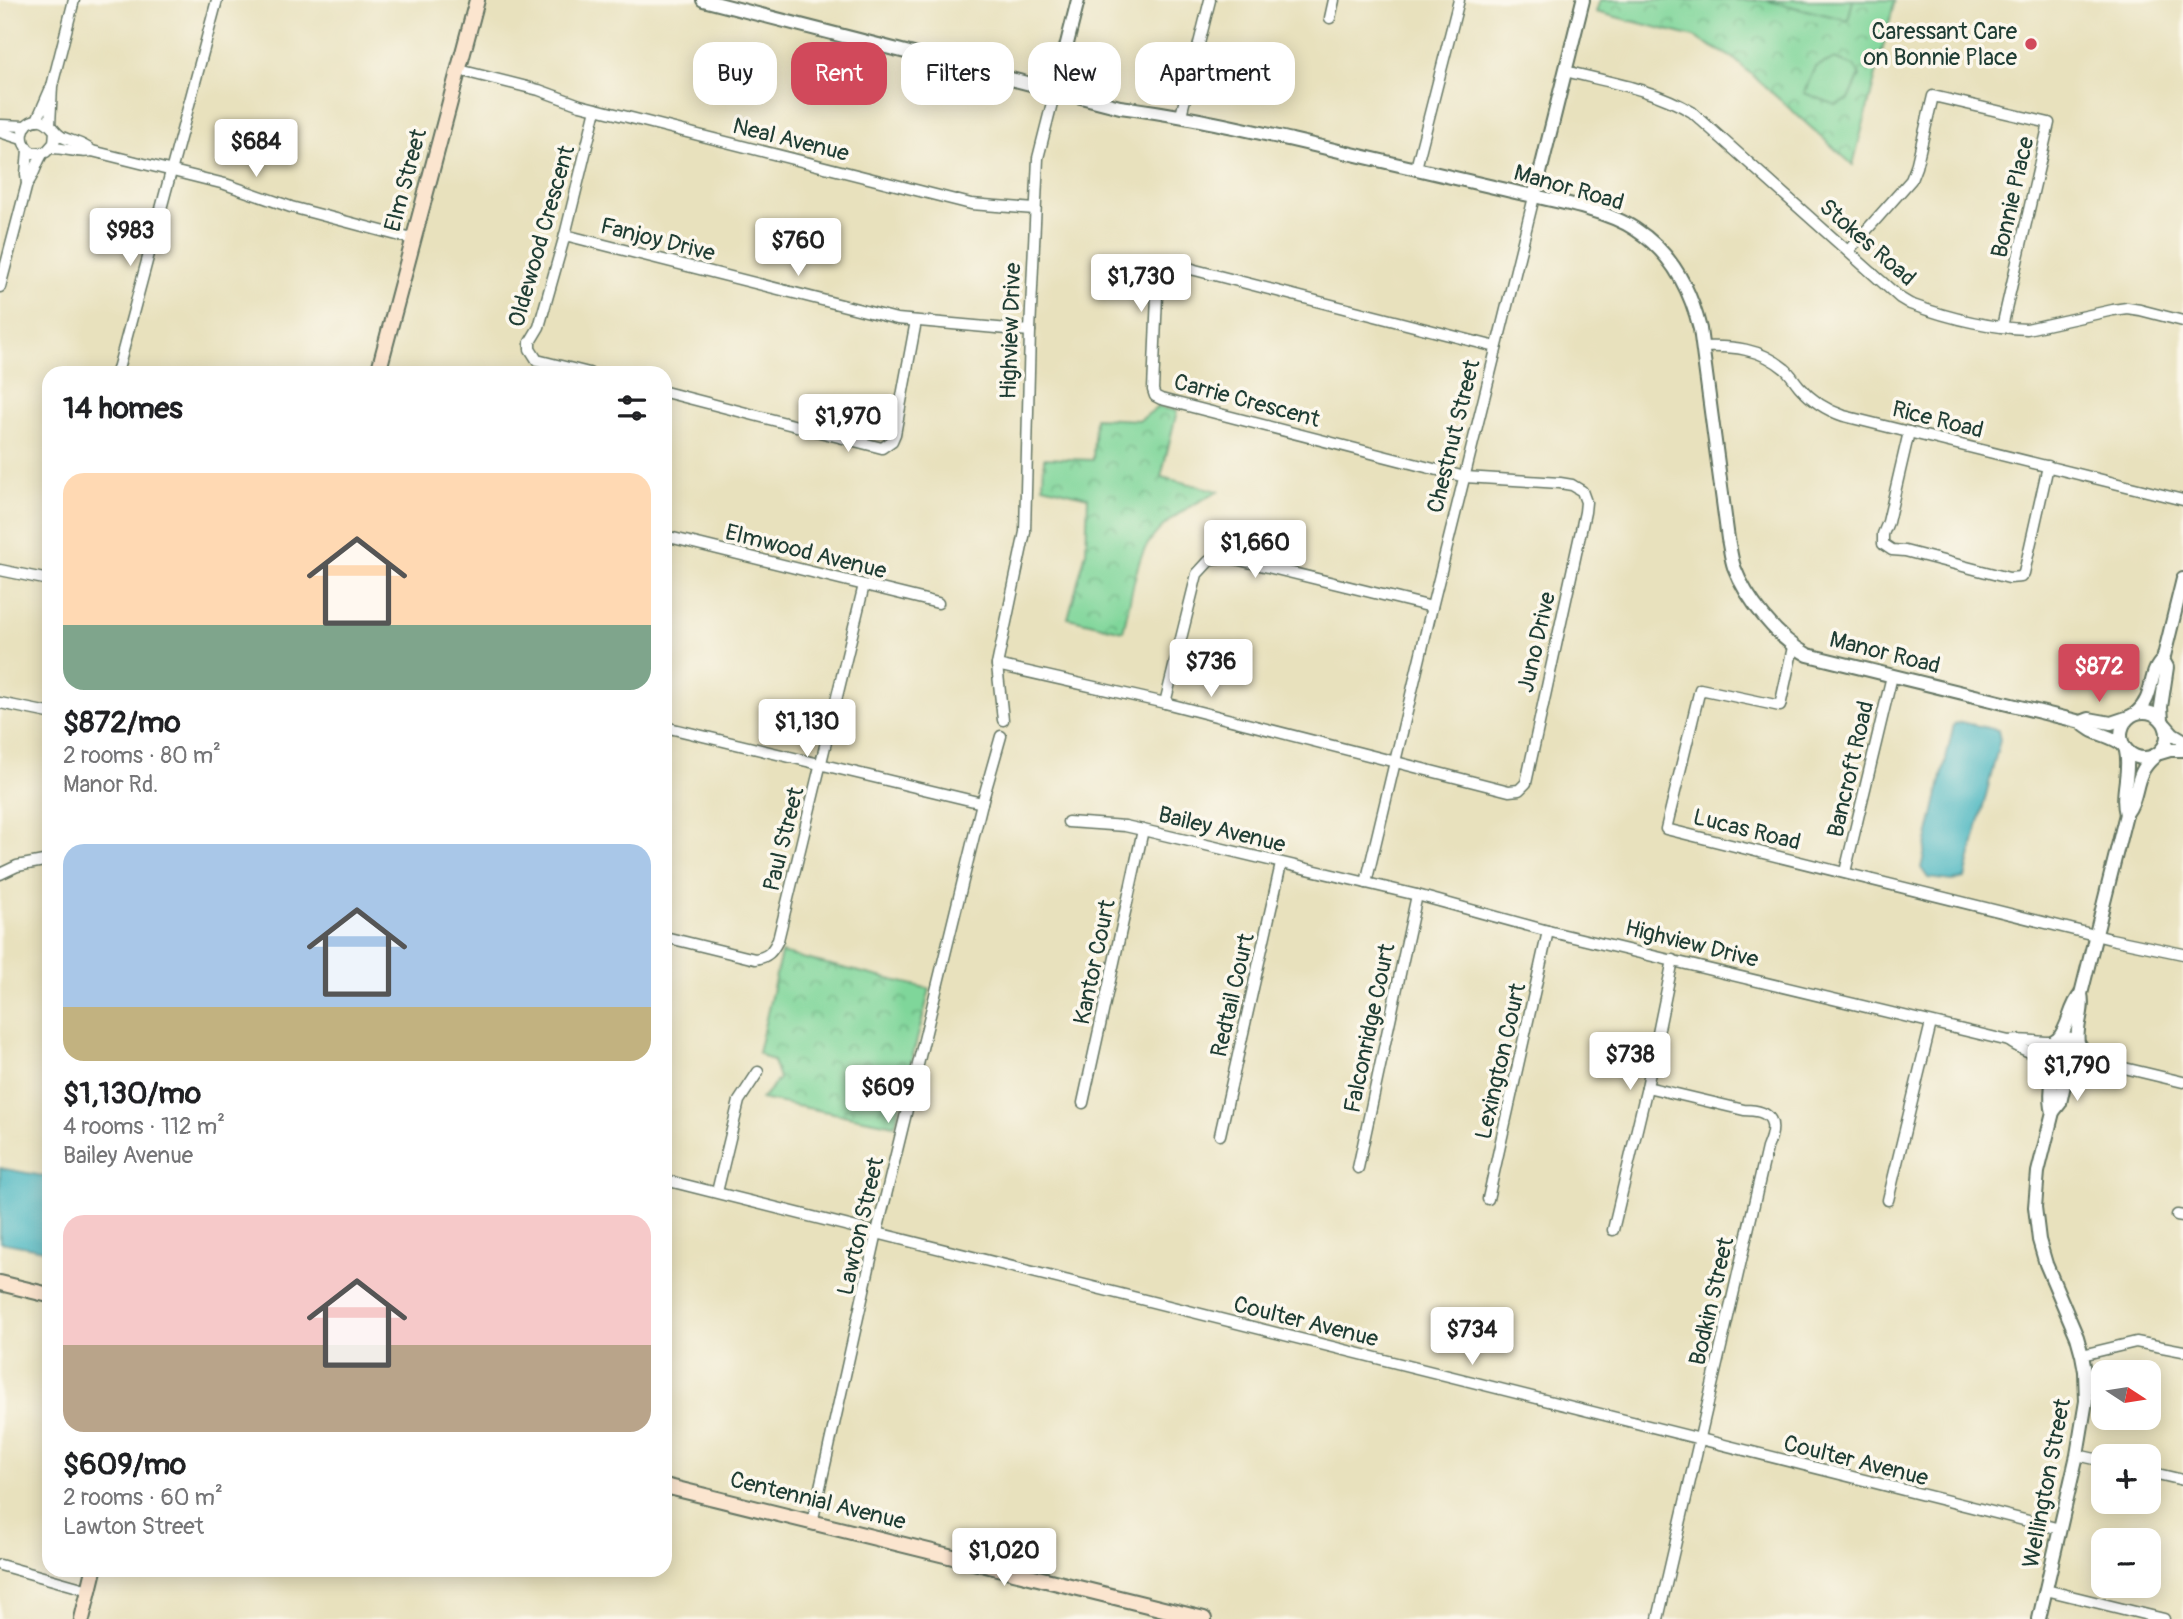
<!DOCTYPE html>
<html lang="en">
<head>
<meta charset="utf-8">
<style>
	:root { --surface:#fff; --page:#f6f6f6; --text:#202124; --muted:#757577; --accent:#d1495b }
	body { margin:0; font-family:Pangolin,sans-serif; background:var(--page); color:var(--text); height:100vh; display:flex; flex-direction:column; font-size:26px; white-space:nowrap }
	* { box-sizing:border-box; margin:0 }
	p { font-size:23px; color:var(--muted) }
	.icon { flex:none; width:38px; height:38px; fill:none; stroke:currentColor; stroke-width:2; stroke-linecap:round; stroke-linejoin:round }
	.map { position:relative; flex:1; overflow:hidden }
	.side { position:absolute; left:42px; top:366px; width:630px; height:1211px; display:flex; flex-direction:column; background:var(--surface); border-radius:21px; box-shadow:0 4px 18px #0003 }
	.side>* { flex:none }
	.top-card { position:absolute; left:693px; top:42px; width:665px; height:63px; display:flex; gap:14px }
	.needle { width:46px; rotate:102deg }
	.fabs { position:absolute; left:2091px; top:1360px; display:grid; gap:14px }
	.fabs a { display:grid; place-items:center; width:70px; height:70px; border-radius:14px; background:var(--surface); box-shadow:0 4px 18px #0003; font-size:35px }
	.price { position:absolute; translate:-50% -60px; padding:0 16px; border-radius:7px; background:#fff; color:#222; font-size:23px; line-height:46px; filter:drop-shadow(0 2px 4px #0008) }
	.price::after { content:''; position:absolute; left:50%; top:42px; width:21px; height:16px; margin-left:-10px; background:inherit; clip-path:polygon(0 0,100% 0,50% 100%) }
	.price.on { background:var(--accent); color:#fff }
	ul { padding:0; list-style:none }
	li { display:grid; align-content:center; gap:14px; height:371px; padding:0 21px }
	li span { display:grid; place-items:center; height:217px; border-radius:21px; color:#555 }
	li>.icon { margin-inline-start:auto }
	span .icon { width:126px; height:126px; fill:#fffc; stroke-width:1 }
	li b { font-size:30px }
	h2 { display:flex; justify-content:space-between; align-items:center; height:84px; padding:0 21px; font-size:30px }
	.tag { padding:0 24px; border-radius:21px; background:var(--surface); box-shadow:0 4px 18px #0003; font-size:24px; line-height:63px }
	.tag.on { background:var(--accent); color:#fff }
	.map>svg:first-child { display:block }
	.park { fill:url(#park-crowns); stroke:#4f8a67; stroke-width:2 }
	.pitch { fill:#7fd69a; stroke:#4f8a67; stroke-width:2 }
	.water { fill:#46b5c0; stroke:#32797a; stroke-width:2 }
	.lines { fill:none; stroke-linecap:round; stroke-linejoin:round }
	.minor-casing { stroke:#657664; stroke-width:13 }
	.tertiary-casing { stroke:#657664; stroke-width:16 }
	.secondary-casing { stroke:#657664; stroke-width:18 }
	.minor { stroke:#fff; stroke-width:10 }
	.tertiary { stroke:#fff; stroke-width:12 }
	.secondary { stroke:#fbe5cf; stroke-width:14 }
	.poi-dot { fill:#d1495b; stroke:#fbf7ec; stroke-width:2.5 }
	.labels { text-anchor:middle; stroke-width:7; stroke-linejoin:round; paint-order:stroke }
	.poi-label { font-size:23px; fill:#1f3d34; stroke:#fbf7ec; text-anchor:end }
	.street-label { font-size:23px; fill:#1f3d34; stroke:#fbf7ec }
</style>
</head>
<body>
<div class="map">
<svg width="2183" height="1619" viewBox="0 0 2183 1619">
	<defs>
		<pattern id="park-crowns" width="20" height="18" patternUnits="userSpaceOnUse" patternTransform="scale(1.75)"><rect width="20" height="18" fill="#7fd69a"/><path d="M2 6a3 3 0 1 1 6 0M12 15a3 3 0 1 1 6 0" fill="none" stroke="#67af7e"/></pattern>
	</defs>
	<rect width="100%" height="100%" fill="#fbf7ec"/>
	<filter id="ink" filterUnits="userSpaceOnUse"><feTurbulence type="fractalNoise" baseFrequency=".0143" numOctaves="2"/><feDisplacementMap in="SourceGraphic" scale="14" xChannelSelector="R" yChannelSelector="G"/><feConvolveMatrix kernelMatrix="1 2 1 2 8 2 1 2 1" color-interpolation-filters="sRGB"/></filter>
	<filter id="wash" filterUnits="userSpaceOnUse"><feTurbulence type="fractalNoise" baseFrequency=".00686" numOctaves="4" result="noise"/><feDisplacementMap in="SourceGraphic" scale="28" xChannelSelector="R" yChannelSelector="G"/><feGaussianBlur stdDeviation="1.57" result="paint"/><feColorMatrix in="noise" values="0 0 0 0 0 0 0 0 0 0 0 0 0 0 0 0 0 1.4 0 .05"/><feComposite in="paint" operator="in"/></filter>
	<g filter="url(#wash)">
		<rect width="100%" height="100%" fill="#e8e1bd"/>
		<g class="park">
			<polygon points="1600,0 1895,0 1853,165 1733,58 1694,37 1596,12"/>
			<path d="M 1158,407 L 1177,411 L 1161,477 L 1219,491 C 1189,506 1155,524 1141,557 C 1133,579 1129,608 1123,631 L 1068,618 L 1086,552 L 1088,497 L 1043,486 L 1044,458 L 1093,460 L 1095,418 L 1140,420 Z"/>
			<polygon points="781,953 930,989 895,1125 761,1099 779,1079 773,1061 758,1053"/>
		</g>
		<g class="pitch">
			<polygon points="1764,0 1853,0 1848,20"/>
			<polygon points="1834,59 1854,66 1860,75 1849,100 1836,105 1804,93 1815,67"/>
		</g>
		<g class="water">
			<polygon points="1961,722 1998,730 2000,740 1965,878 1952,881 1928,878 1921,868 1954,724"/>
			<polygon points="0,1168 49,1177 49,1251 0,1242"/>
		</g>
	</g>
	<g filter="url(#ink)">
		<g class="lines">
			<g class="minor-casing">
				<g id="minor">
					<polyline points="1330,18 1334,0"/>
					<polyline points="459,70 539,90 580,105 971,204 1035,209"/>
					<path d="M 1565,71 C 1608,82 1654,89 1692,112 L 1900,298 L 1910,304 C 1946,317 1988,328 2027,329 L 2113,310 L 2127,308 L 2140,310 L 2183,321"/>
					<polyline points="1055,91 1038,158 1030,331 1025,532 997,665 1165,703 1509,791 1519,790 1526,783 1585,512 1586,502 1582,491 1572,485 1560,483 1465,477 1161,399 1155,396 1153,390 1157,295 1155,280 1163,266 1178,264 1195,270 1496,347"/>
					<polyline points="1181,115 1210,0"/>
					<polyline points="37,120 50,90"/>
					<polyline points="0,125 26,126"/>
					<polyline points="50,125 52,86 74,0"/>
					<path d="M 55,131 L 54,143 L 46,152 L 33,153 C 16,144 21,118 41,120 C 51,122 54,133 62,137 C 73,142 83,143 92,151 L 225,184 L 291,207 L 412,239"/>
					<polyline points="0,132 22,139"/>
					<path d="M 52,148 C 66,148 78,154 92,151"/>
					<polyline points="1416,168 1459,0"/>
					<path d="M 27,184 C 35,174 36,163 43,153"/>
					<polyline points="565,235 897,319 1030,331"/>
					<polyline points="1848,251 1911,180 1916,167 1933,96 2049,123 2002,327"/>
					<polyline points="0,287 27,184 26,174 28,150"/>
					<path d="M 1702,347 C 1733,346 1760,348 1785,369 C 1790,373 1794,380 1799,386 C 1811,400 1826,410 1844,416 L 2183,500"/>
					<polyline points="117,373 217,0"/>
					<polyline points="589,373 537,360 530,349 530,342 539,327 565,235 596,109"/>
					<polyline points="665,392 882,448 892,441 895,434 916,321"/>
					<polyline points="1909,432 1888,522 1883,534 1883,544 1892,550 1905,551 2009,578 2021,577 2024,573 2048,466"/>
					<polyline points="665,536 938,603"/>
					<polyline points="0,570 49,580"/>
					<polyline points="1793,647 1780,706 1700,689 1666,829 2111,939 2183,954"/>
					<polyline points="997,665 1003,720"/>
					<polyline points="0,703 49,713"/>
					<polyline points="1165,703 1197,574 1209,561 1227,557 1432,607"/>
					<polyline points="665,727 982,803"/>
					<path d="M 1068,822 L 1125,826 L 1143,830 L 1417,895 L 1548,931 L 2009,1041 C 2022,1051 2037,1053 2049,1063"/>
					<polyline points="1845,872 1892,676"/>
					<polyline points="0,874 17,866 49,860"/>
					<polyline points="1366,883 1432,607 1534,197"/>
					<path d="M 665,937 L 755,959 C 768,957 772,952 778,940 L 864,585"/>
					<path d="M 2009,1041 C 2024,1038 2038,1043 2053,1042"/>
					<path d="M 2082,1048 C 2092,1057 2105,1058 2116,1066 L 2183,1082"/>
					<path d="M 2076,1070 C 2090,1067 2103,1071 2116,1066"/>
					<path d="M 1647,1087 L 1744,1110 C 1773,1110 1778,1123 1767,1148 L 1658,1619"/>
					<polyline points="1083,1103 1143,830"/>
					<polyline points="1220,1135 1281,864"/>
					<polyline points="1358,1168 1417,895"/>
					<polyline points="665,1180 2060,1529"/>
					<polyline points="717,1192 739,1101 758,1072"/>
					<polyline points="1488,1199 1548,931"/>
					<polyline points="1888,1200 1931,1023"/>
					<polyline points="2177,1215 2183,1216"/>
					<polyline points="1613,1230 1647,1087 1673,960"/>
					<polyline points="2082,1355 2136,1342 2183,1351"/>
					<polyline points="2077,1455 2104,1461"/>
					<polyline points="2149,1472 2183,1480"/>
					<polyline points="812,1523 877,1232 982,803 1001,736"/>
					<polyline points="0,1565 89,1590"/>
					<polyline points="2046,1590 2164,1619"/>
				</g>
			</g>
			<g class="tertiary-casing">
				<g id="tertiary">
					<path d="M 703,0 L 1120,107 C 1178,114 1234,127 1292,140 C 1361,156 1430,172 1498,188 C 1538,198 1602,207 1635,229 C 1671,252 1690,288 1700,329 L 1728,539 C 1730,548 1731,558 1734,567 C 1746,599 1778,639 1808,655 L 2081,722 C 2091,734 2108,734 2122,744"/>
					<polyline points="1055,91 1078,0"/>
					<polyline points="1534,197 1583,0"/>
					<circle cx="2144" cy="735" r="23"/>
					<path d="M 2136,713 C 2156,696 2147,673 2163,660 L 2183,579"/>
					<polyline points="2162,720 2161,707 2167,667 2163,660"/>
					<polyline points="2081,722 2089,719 2111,723 2129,717"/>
					<polyline points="2166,726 2173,734 2183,740"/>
					<polyline points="2160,753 2170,750 2183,750"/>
					<path d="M 2126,814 C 2120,793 2131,772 2126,751"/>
					<circle cx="2065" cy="1056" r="18"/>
					<path d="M 2058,1039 C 2070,1026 2069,1007 2081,994"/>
					<path d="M 2078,1043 C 2075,1026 2085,1011 2081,994 L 2126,814 C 2141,794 2132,776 2154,757"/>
					<path d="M 2052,1068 C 2054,1084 2048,1096 2053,1112"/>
					<polyline points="2039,1619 2077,1455 2086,1401 2085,1371 2082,1355 2077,1337 2046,1264 2039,1240 2035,1207 2038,1172 2053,1112 2060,1103 2064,1085 2072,1072"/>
				</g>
			</g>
			<g class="secondary-casing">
				<g id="secondary">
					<polyline points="378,373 477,0"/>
					<polyline points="0,1283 49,1295"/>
					<polyline points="665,1486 1204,1619"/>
					<polyline points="82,1619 94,1570"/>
				</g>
			</g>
			<use href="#minor" class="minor"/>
			<use href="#tertiary" class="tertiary"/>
			<use href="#secondary" class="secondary"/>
		</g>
	</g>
	<circle class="poi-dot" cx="2031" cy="44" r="7"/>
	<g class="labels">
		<g class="poi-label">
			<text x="2017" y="39">Caressant Care<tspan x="2017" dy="26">on Bonnie Place</tspan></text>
		</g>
		<g class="street-label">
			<text transform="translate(791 139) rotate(14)" y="8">Neal Avenue</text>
			<text transform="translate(405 180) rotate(-75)" y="8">Elm Street</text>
			<text transform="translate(1569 187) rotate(16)" y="8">Manor Road</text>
			<text transform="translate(2012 197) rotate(-77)" y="8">Bonnie Place</text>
			<text transform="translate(541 236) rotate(-74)" y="8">Oldewood Crescent</text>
			<text transform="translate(658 239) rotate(14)" y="8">Fanjoy Drive</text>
			<text transform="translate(1868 242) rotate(41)" y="8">Stokes Road</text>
			<text transform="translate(1010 331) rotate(-88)" y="8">Highview Drive</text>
			<text transform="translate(1247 400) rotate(15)" y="8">Carrie Crescent</text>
			<text transform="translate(1938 419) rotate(14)" y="8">Rice Road</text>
			<text transform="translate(1453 436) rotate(-76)" y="8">Chestnut Street</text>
			<text transform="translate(806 551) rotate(14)" y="8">Elmwood Avenue</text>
			<text transform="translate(1536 642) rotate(-77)" y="8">Juno Drive</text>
			<text transform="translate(1885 652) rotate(14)" y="8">Manor Road</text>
			<text transform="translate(1850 769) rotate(-77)" y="8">Bancroft Road</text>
			<text transform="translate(1222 829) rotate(14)" y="8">Bailey Avenue</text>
			<text transform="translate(1747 829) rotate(14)" y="8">Lucas Road</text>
			<text transform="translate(783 839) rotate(-76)" y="8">Paul Street</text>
			<text transform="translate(1692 943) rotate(14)" y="8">Highview Drive</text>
			<text transform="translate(1094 962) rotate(-78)" y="8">Kantor Court</text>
			<text transform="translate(1232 995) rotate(-77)" y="8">Redtail Court</text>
			<text transform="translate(1369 1028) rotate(-78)" y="8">Falconridge Court</text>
			<text transform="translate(1500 1061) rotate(-77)" y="8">Lexington Court</text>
			<text transform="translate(860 1226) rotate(-77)" y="8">Lawton Street</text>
			<text transform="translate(1711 1301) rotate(-77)" y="8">Bodkin Street</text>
			<text transform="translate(1306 1321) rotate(14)" y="8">Coulter Avenue</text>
			<text transform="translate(1856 1460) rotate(14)" y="8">Coulter Avenue</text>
			<text transform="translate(2046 1483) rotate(-79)" y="8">Wellington Street</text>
			<text transform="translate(818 1500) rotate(14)" y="8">Centennial Avenue</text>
		</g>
	</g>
</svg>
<div class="fabs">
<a><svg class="needle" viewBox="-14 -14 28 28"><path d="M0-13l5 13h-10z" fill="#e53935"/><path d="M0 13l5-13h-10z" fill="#757577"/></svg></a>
<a>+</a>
<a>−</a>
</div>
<b class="price" style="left:256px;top:179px">$684</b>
<b class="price" style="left:130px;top:268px">$983</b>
<b class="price" style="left:798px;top:278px">$760</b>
<b class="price" style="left:1141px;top:314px">$1,730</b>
<b class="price" style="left:848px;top:454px">$1,970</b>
<b class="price" style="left:1255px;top:580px">$1,660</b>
<b class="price" style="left:1211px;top:699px">$736</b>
<b class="price on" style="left:2099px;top:704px">$872</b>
<b class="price" style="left:807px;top:759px">$1,130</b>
<b class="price" style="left:1630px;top:1092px">$738</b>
<b class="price" style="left:2077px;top:1103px">$1,790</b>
<b class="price" style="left:888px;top:1125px">$609</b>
<b class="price" style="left:1472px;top:1367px">$734</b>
<b class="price" style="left:1004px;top:1588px">$1,020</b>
<div class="top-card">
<a class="tag">Buy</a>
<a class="tag on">Rent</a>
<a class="tag">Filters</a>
<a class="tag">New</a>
<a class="tag">Apartment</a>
</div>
<section class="side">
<h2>14 homes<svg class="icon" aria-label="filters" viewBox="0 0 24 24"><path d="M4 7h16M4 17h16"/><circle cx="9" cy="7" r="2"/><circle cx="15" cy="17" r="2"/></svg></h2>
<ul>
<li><span style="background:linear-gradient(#ffd9b3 70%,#7fa58c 0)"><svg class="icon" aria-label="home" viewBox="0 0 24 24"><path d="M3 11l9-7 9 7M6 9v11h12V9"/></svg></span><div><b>$872/mo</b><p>2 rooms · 80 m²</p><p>Manor Rd.</p></div></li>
<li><span style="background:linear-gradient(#a9c7e8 75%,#c2b280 0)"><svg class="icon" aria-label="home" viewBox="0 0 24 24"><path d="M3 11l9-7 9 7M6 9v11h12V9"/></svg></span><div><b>$1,130/mo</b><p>4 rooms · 112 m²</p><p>Bailey Avenue</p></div></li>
<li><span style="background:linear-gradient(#f6c9c9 60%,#b9a48a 0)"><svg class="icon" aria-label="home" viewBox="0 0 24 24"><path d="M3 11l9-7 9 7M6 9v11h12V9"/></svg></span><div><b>$609/mo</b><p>2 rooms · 60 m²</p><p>Lawton Street</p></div></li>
</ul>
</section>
</div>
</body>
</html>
